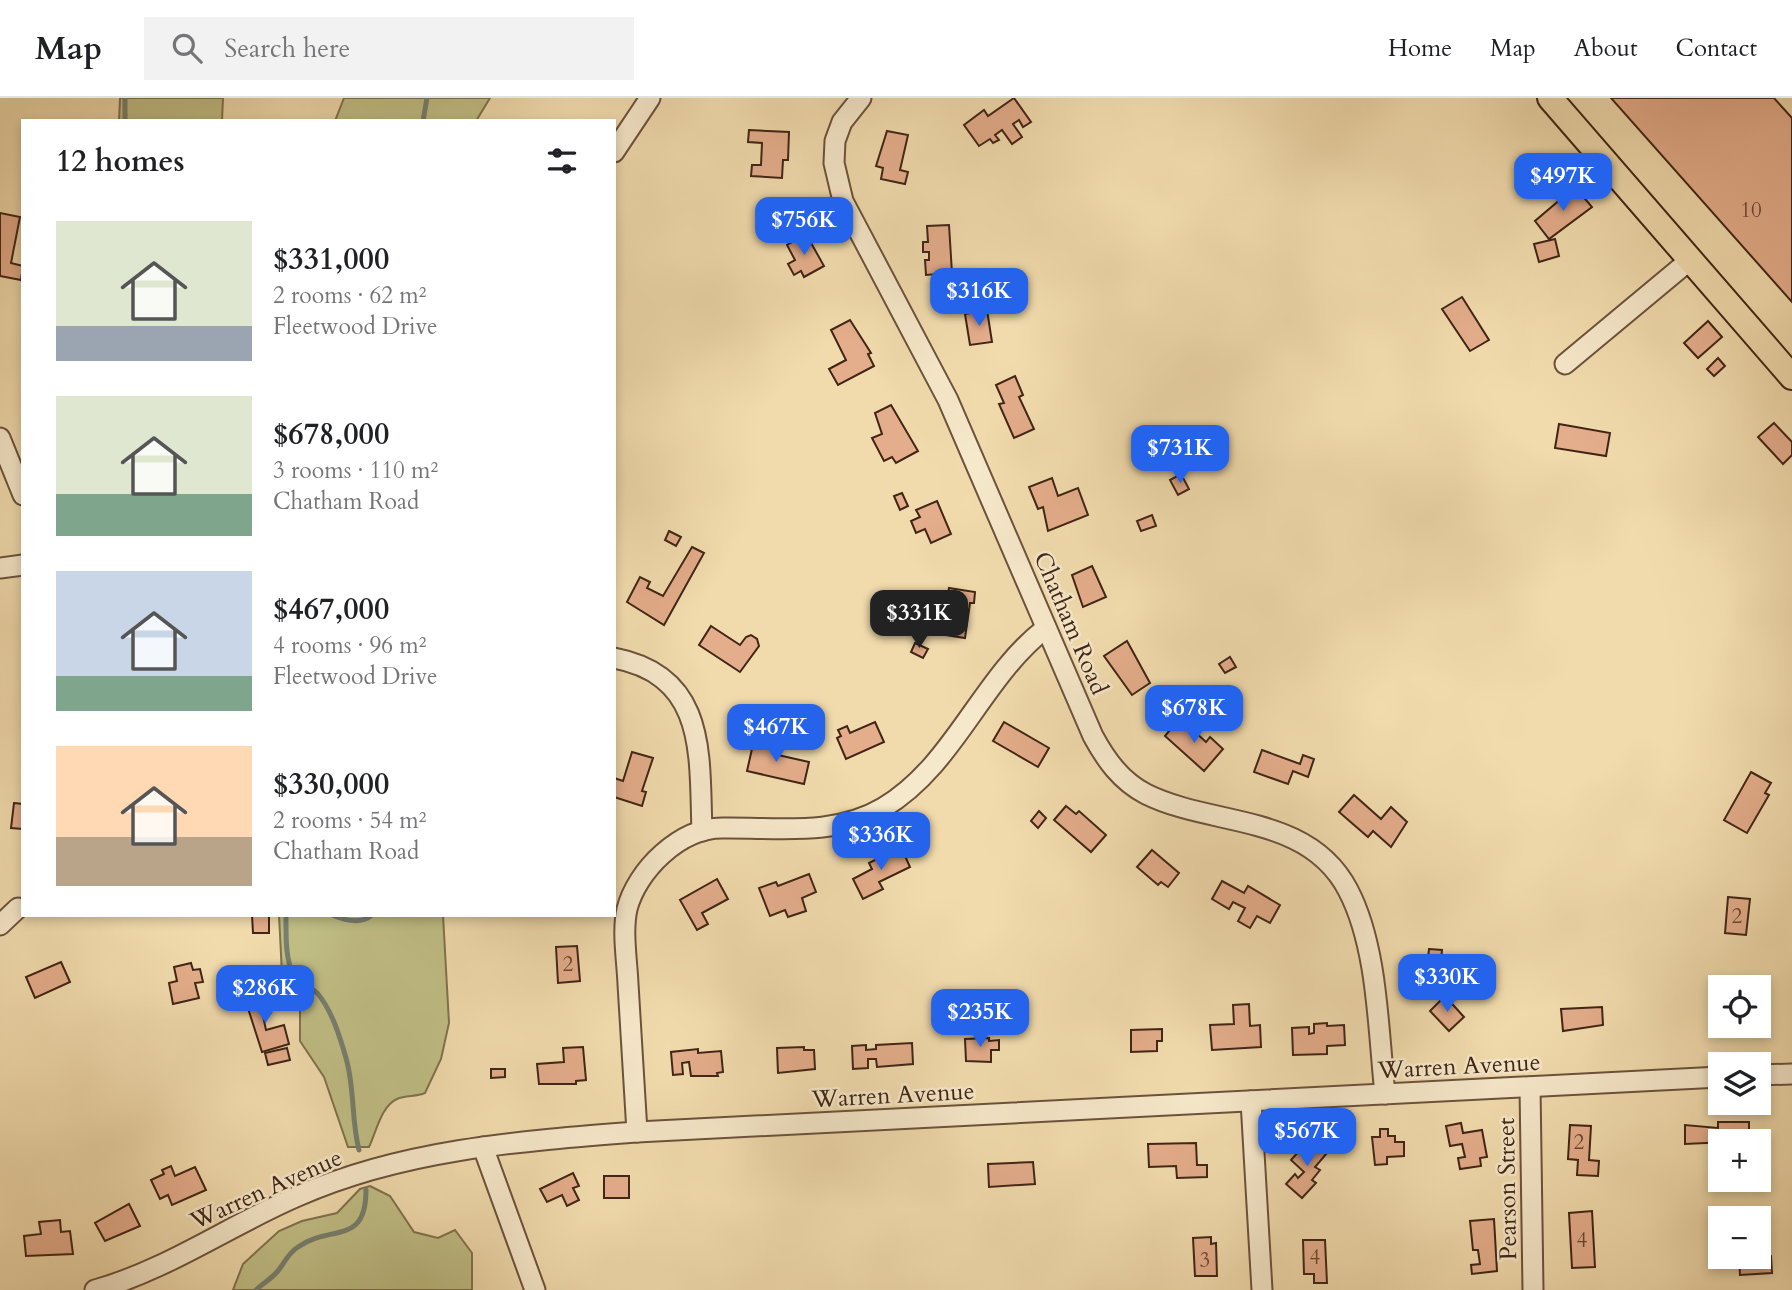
<!DOCTYPE html>
<html lang="en">
<head>
<meta charset="utf-8">
<style>
	:root { --surface:#fff; --page:#f2f2f2; --text:#202124; --muted:#757577; --line:#e0e0e0; --accent:#2563eb }
	body { margin:0; font-family:Cardo,serif; background:var(--page); color:var(--text); height:100vh; display:flex; flex-direction:column; font-size:26px; white-space:nowrap }
	* { box-sizing:border-box; margin:0 }
	p { font-size:23px; color:var(--muted) }
	.icon { flex:none; width:38px; height:38px; fill:none; stroke:currentColor; stroke-width:2; stroke-linecap:round; stroke-linejoin:round }
	.map { position:relative; flex:1; overflow:hidden }
	.side { position:absolute; left:21px; top:21px; width:595px; height:798px; display:flex; flex-direction:column; background:var(--surface); border-radius:0px; box-shadow:0 4px 10px #0003 }
	.side>* { flex:none }
	.buttons { position:absolute; left:1708px; top:877px; display:grid; gap:14px }
	.buttons a { display:grid; place-items:center; width:63px; height:63px; border-radius:0px; background:var(--surface); box-shadow:0 4px 10px #0003; font-size:35px }
	.price { position:absolute; translate:-50% -60px; padding:0 16px; border-radius:14px; background:var(--accent); color:#fff; font-size:23px; line-height:46px; filter:drop-shadow(0 2px 4px #0008) }
	.price::after { content:''; position:absolute; left:50%; top:42px; width:21px; height:16px; margin-left:-10px; background:inherit; clip-path:polygon(0 0,100% 0,50% 100%) }
	.price.active { background:#222; color:#fff }
	ul { padding:0; list-style:none }
	li { display:flex; align-items:center; gap:21px; height:175px; padding:0 35px }
	li span { display:grid; place-items:center; flex:none; width:196px; height:140px; border-radius:0px; color:#555 }
	li>.icon { margin-inline-start:auto }
	span .icon { width:84px; height:84px; fill:#fffc; stroke-width:1 }
	li b { font-size:30px }
	h2 { display:flex; justify-content:space-between; align-items:center; height:84px; padding:0 35px; font-size:30px }
	header { display:flex; align-items:center; gap:42px; box-sizing:border-box; height:98px; padding:0 35px; background:var(--surface); border-bottom:2px solid var(--line) }
	header strong { font-size:33px }
	nav { display:flex; gap:38px; margin-inline-start:auto; font-size:24px }
	.search { width:490px; height:63px; background:var(--page); display:flex; align-items:center; gap:18px; box-sizing:border-box; padding:0 24px; border-radius:0px; color:var(--muted); font-size:26px }
	.map>svg:first-child { display:block }
	.green { fill:#c0be85; stroke:#80724e; stroke-width:2 }
	.lines { fill:none; stroke-linecap:round; stroke-linejoin:round }
	.stream { stroke:#777f6e; stroke-width:5 }
	.building { fill:#e4ad8b; stroke:#402516; stroke-width:2 }
	.minor-casing { stroke:#6c523c; stroke-width:23 }
	.major-casing { stroke:#402516; stroke-width:28 }
	.minor { stroke:#f6e8ca; stroke-width:19 }
	.major { stroke:#f1dbad; stroke-width:24 }
	.labels { text-anchor:middle; stroke-width:5; stroke-linejoin:round; paint-order:stroke }
	.number-label { font-size:21px; fill:#694733 }
	.street-label { font-size:24px; fill:#402516; stroke:#f6e8ca }
</style>
</head>
<body>
<header>
<strong>Map</strong>
<div class="search"><svg class="icon" aria-label="search" viewBox="0 0 24 24"><circle cx="10" cy="10" r="6"/><path d="M15 15l6 6"/></svg>Search here</div>
<nav><a>Home</a><a>Map</a><a>About</a><a>Contact</a></nav>
</header>
<div class="map">
<svg width="1792" height="1192" viewBox="0 0 1792 1192">
	<rect width="100%" height="100%" fill="#f1dbad"/>
	<filter id="stains"><feTurbulence type="fractalNoise" baseFrequency=".00286" numOctaves="4"/><feColorMatrix values="0 0 0 0 .2 0 0 0 0 .09 0 0 0 0 .02 0 0 0 .5 -.17"/></filter>
	<radialGradient id="worn" r=".72"><stop offset=".6" stop-color="#630" stop-opacity="0"/><stop offset="1" stop-color="#630" stop-opacity=".3"/></radialGradient>
	<g class="green">
		<polygon points="120,0 223,0 222,23 119,23"/>
		<polygon points="344,0 490,0 476,23 335,23"/>
		<path d="M 279,817 L 443,817 L 449,925 L 441,961 L 425,995 C 416,999 406,997 397,1001 C 381,1008 376,1035 369,1049 L 348,1049 L 324,979 L 300,943 L 300,898 L 282,876 Z"/>
		<polygon points="370,1088 390,1098 414,1134 438,1140 455,1132 472,1155 472,1192 233,1192 243,1166 279,1133 302,1123 337,1115 360,1091"/>
	</g>
	<g class="lines">
		<g class="stream">
			<polyline points="125,23 125,0"/>
			<polyline points="423,23 427,0"/>
			<path d="M 286,817 C 286,835 285,860 293,876 C 298,887 311,888 318,896 C 332,913 340,939 346,960 C 355,991 351,1021 359,1052"/>
			<path d="M 332,817 C 344,822 361,827 372,817"/>
			<path d="M 256,1192 C 262,1186 271,1181 277,1174 C 285,1165 287,1156 298,1149 C 331,1126 366,1148 366,1092"/>
		</g>
	</g>
	<g class="building">
		<polygon points="1014,0 1031,24 1023,29 1019,22 1013,26 1022,39 1012,46 1002,32 995,37 999,42 993,45 990,41 979,48 964,27 984,12 988,18"/>
		<polygon points="1611,0 1774,0 1792,20 1792,204"/>
		<polygon points="749,32 789,34 788,62 783,62 782,80 751,78 752,67 761,67 762,45 748,44"/>
		<polygon points="887,33 908,37 900,72 908,74 905,86 881,81 883,70 876,68"/>
		<polygon points="1575,89 1592,109 1549,141 1535,123"/>
		<polygon points="0,115 20,119 11,165 23,168 21,182 0,178"/>
		<polygon points="949,127 952,175 926,177 925,162 929,162 929,154 923,154 923,144 928,144 927,128"/>
		<polygon points="806,136 824,168 804,179 801,173 794,177 788,166 795,162 787,147"/>
		<polygon points="1555,141 1559,158 1539,164 1534,146"/>
		<polygon points="1462,199 1489,242 1470,253 1442,211"/>
		<polygon points="987,212 992,244 970,247 965,216"/>
		<polygon points="850,222 871,255 868,256 874,268 838,287 829,271 846,262 831,232"/>
		<polygon points="1708,223 1722,239 1698,260 1684,245"/>
		<polygon points="1718,260 1725,268 1714,278 1707,271"/>
		<polygon points="1015,278 1023,297 1019,299 1034,331 1014,340 999,306 1004,305 996,287"/>
		<polygon points="891,307 918,353 896,365 892,359 884,363 872,340 882,336 875,315"/>
		<polygon points="1774,325 1792,344 1792,357 1783,366 1758,339"/>
		<polygon points="1559,326 1610,335 1606,358 1555,350"/>
		<polygon points="1181,376 1189,391 1178,397 1170,382"/>
		<polygon points="1052,380 1058,398 1078,390 1088,417 1048,433 1043,409 1038,411 1029,389"/>
		<polygon points="902,395 908,408 900,412 894,398"/>
		<polygon points="937,403 951,436 931,445 925,431 916,435 911,423 920,419 916,412"/>
		<polygon points="1152,417 1156,428 1141,433 1137,423"/>
		<polygon points="669,433 681,439 676,448 665,442"/>
		<polygon points="692,449 704,455 664,527 627,504 640,479 650,484 647,490 663,498"/>
		<polygon points="1092,468 1106,499 1083,509 1072,477"/>
		<polygon points="949,490 975,494 974,505 970,505 965,540 945,537 947,520 931,518 934,502 947,503"/>
		<polygon points="711,528 740,547 746,539 751,537 757,541 759,548 740,574 699,547"/>
		<polygon points="1127,543 1150,585 1132,597 1104,558"/>
		<polygon points="915,545 928,551 923,560 911,554"/>
		<polygon points="1230,559 1236,569 1225,575 1219,566"/>
		<polygon points="1180,620 1206,644 1210,639 1223,651 1204,673 1165,638"/>
		<polygon points="875,624 884,644 846,661 837,640 841,638 838,632 847,628 850,635"/>
		<polygon points="1004,624 1049,650 1038,669 993,643"/>
		<polygon points="754,642 780,648 778,657 809,664 804,686 747,673"/>
		<polygon points="1262,652 1300,666 1303,657 1314,661 1308,679 1293,673 1288,686 1254,674"/>
		<polygon points="632,654 653,660 642,693 646,694 642,708 614,699 614,680 623,683"/>
		<polygon points="1751,674 1771,685 1765,695 1769,697 1747,735 1724,722"/>
		<polygon points="1354,697 1381,721 1391,709 1407,724 1391,749 1373,733 1368,739 1339,714"/>
		<polygon points="14,705 23,706 23,731 11,730"/>
		<polygon points="1066,708 1076,716 1079,713 1106,737 1091,754 1054,722"/>
		<polygon points="1039,713 1046,720 1038,730 1031,723"/>
		<polygon points="901,749 910,769 879,784 883,791 863,801 853,781 872,771 869,765"/>
		<polygon points="1152,752 1179,775 1168,789 1161,784 1158,787 1137,769"/>
		<polygon points="809,776 816,794 802,800 806,813 788,819 785,812 770,818 759,790 776,784 778,788"/>
		<polygon points="717,781 728,801 702,815 708,826 697,832 680,802"/>
		<polygon points="1222,783 1244,795 1248,788 1280,807 1270,825 1257,818 1250,830 1238,823 1245,810 1233,804 1229,811 1212,801"/>
		<polygon points="1728,799 1750,801 1746,837 1725,835"/>
		<polygon points="252,817 269,817 269,835 253,835"/>
		<polygon points="577,848 580,883 558,885 556,849"/>
		<polygon points="1429,851 1442,852 1441,862 1428,860"/>
		<polygon points="61,864 70,884 35,900 26,879"/>
		<polygon points="191,865 193,872 200,871 203,884 195,885 199,900 173,906 169,885 177,883 174,869"/>
		<polygon points="1456,885 1464,893 1456,901 1449,893"/>
		<polygon points="266,896 271,915 263,918 266,932 284,927 289,946 262,954 245,901"/>
		<polygon points="1445,898 1464,919 1449,933 1430,913"/>
		<polygon points="1249,906 1250,928 1260,927 1261,949 1212,952 1210,927 1234,926 1233,907"/>
		<polygon points="1713,908 1720,908 1720,928 1751,928 1715,930"/>
		<polygon points="1602,909 1603,927 1563,933 1561,911"/>
		<polygon points="1327,925 1327,928 1344,927 1345,947 1327,948 1327,956 1293,957 1292,930 1309,929 1309,936 1314,935 1314,926"/>
		<polygon points="1162,931 1162,943 1157,943 1157,953 1131,954 1131,932"/>
		<polygon points="989,940 989,943 999,942 999,952 991,952 991,964 966,963 965,941"/>
		<polygon points="912,945 913,966 877,969 876,961 868,961 868,970 853,971 852,948 866,947 866,952 876,951 876,947"/>
		<polygon points="583,949 586,982 576,983 576,986 539,986 537,966 564,964 563,950"/>
		<polygon points="804,949 804,952 814,952 815,971 778,975 777,950"/>
		<polygon points="287,950 290,962 268,967 265,955"/>
		<polygon points="698,951 698,955 721,953 723,974 717,975 718,978 691,978 689,964 682,965 683,976 673,977 671,954"/>
		<polygon points="491,971 505,971 505,979 491,980"/>
		<polygon points="1718,1024 1749,1024 1749,1043 1685,1046 1685,1027 1718,1030"/>
		<polygon points="1461,1025 1463,1035 1482,1032 1487,1059 1480,1060 1481,1068 1460,1071 1458,1060 1465,1059 1462,1046 1450,1048 1446,1028"/>
		<polygon points="1570,1027 1591,1028 1589,1062 1599,1063 1598,1078 1577,1077 1578,1062 1568,1061"/>
		<polygon points="1380,1031 1388,1031 1388,1038 1395,1038 1395,1044 1404,1044 1404,1058 1387,1059 1387,1066 1375,1067 1372,1039 1380,1039"/>
		<polygon points="1311,1040 1327,1055 1315,1069 1320,1072 1312,1082 1316,1085 1302,1100 1286,1086 1295,1076 1298,1080 1304,1074 1291,1062"/>
		<polygon points="1196,1045 1197,1067 1207,1067 1207,1079 1177,1080 1176,1068 1149,1069 1148,1046"/>
		<polygon points="1033,1064 1035,1086 989,1089 988,1066"/>
		<polygon points="171,1068 175,1078 195,1069 206,1092 172,1107 168,1097 160,1101 151,1082 164,1076 162,1072"/>
		<polygon points="573,1075 579,1088 573,1090 579,1102 567,1108 562,1097 547,1104 540,1091"/>
		<rect x="604" y="1078" width="25" height="22"/>
		<polygon points="129,1106 140,1128 105,1143 95,1125"/>
		<polygon points="1592,1113 1595,1169 1572,1170 1569,1115"/>
		<polygon points="1494,1121 1497,1173 1472,1176 1471,1167 1480,1166 1478,1152 1473,1152 1470,1123"/>
		<polygon points="60,1122 61,1134 70,1133 73,1156 26,1158 24,1138 41,1136 39,1124"/>
		<polygon points="1759,1133 1762,1159 1771,1158 1772,1175 1740,1177 1739,1158 1759,1158"/>
		<polygon points="1211,1139 1211,1146 1216,1145 1217,1178 1195,1178 1193,1140"/>
		<polygon points="1303,1142 1325,1142 1327,1185 1314,1185 1314,1176 1304,1176"/>
	</g>
	<g class="lines">
		<g class="minor-casing">
			<g id="minor">
				<path d="M 861,0 L 842,24 L 835,43 L 834,65 L 843,103 L 948,302 L 1093,638 C 1106,662 1121,683 1146,696 C 1212,729 1308,715 1348,792 C 1378,849 1378,932 1385,996"/>
				<polyline points="614,54 650,0"/>
				<polyline points="1565,266 1690,162"/>
				<polyline points="0,340 23,397"/>
				<polyline points="0,470 23,467"/>
				<path d="M 614,560 C 708,578 699,658 702,733"/>
				<polyline points="0,827 18,810"/>
				<polyline points="1759,977 1792,976"/>
				<polyline points="1530,989 1533,1192"/>
				<polyline points="1251,1003 1262,1192"/>
				<path d="M 637,1034 C 634,985 631,935 628,886 C 627,862 622,834 627,811 C 637,772 680,730 722,730 C 776,729 834,739 883,710 C 955,667 981,580 1046,530"/>
				<polyline points="483,1049 535,1192"/>
				<path d="M 95,1192 C 167,1172 230,1127 298,1098 C 404,1051 522,1043 637,1034 L 1720,979"/>
			</g>
		</g>
		<g class="major-casing">
			<polyline id="major" points="1550,0 1792,279"/>
		</g>
		<use href="#minor" class="minor"/>
		<use href="#major" class="major"/>
	</g>
	<g class="labels">
		<g class="number-label">
			<text x="1751" y="119">10</text>
			<text x="1737" y="825">2</text>
			<text x="568" y="873">2</text>
			<text x="1579" y="1051">2</text>
			<text x="1582" y="1149">4</text>
			<text x="1315" y="1166">4</text>
			<text x="1205" y="1169">3</text>
		</g>
		<g class="street-label">
			<text transform="translate(1071 525) rotate(67)" y="8">Chatham Road</text>
			<text transform="translate(1459 968) rotate(-3)" y="8">Warren Avenue</text>
			<text transform="translate(893 997) rotate(-3)" y="8">Warren Avenue</text>
			<text transform="translate(266 1091) rotate(-24)" y="8">Warren Avenue</text>
			<text transform="translate(1507 1091) rotate(-91)" y="8">Pearson Street</text>
		</g>
	</g>
	<rect width="100%" height="100%" filter="url(#stains)"/>
	<rect width="100%" height="100%" fill="url(#worn)"/>
</svg>
<div class="buttons">
<a><svg class="icon" aria-label="locate" viewBox="0 0 24 24"><circle cx="12" cy="12" r="6"/><path d="M12 2v4M12 18v4M2 12h4M18 12h4"/></svg></a>
<a><svg class="icon" aria-label="layers" viewBox="0 0 24 24"><path d="M12 4l9 5-9 5-9-5zM3 14l9 5 9-5"/></svg></a>
<a>+</a>
<a>−</a>
</div>
<b class="price" style="left:1563px;top:115px">$497K</b>
<b class="price" style="left:804px;top:159px">$756K</b>
<b class="price" style="left:979px;top:230px">$316K</b>
<b class="price" style="left:1180px;top:387px">$731K</b>
<b class="price active" style="left:919px;top:552px">$331K</b>
<b class="price" style="left:1194px;top:647px">$678K</b>
<b class="price" style="left:776px;top:666px">$467K</b>
<b class="price" style="left:881px;top:774px">$336K</b>
<b class="price" style="left:1447px;top:916px">$330K</b>
<b class="price" style="left:265px;top:927px">$286K</b>
<b class="price" style="left:980px;top:951px">$235K</b>
<b class="price" style="left:1307px;top:1070px">$567K</b>
<section class="side">
<h2>12 homes<svg class="icon" aria-label="filters" viewBox="0 0 24 24"><path d="M4 7h16M4 17h16"/><circle cx="9" cy="7" r="2"/><circle cx="15" cy="17" r="2"/></svg></h2>
<ul>
<li><span style="background:linear-gradient(#dfe7d0 75%,#9aa5b1 0)"><svg class="icon" aria-label="home" viewBox="0 0 24 24"><path d="M3 11l9-7 9 7M6 9v11h12V9"/></svg></span><div><b>$331,000</b><p>2 rooms · 62 m²</p><p>Fleetwood Drive</p></div></li>
<li><span style="background:linear-gradient(#dfe7d0 70%,#7fa58c 0)"><svg class="icon" aria-label="home" viewBox="0 0 24 24"><path d="M3 11l9-7 9 7M6 9v11h12V9"/></svg></span><div><b>$678,000</b><p>3 rooms · 110 m²</p><p>Chatham Road</p></div></li>
<li><span style="background:linear-gradient(#c9d6e8 75%,#7fa58c 0)"><svg class="icon" aria-label="home" viewBox="0 0 24 24"><path d="M3 11l9-7 9 7M6 9v11h12V9"/></svg></span><div><b>$467,000</b><p>4 rooms · 96 m²</p><p>Fleetwood Drive</p></div></li>
<li><span style="background:linear-gradient(#ffd9b3 65%,#b9a48a 0)"><svg class="icon" aria-label="home" viewBox="0 0 24 24"><path d="M3 11l9-7 9 7M6 9v11h12V9"/></svg></span><div><b>$330,000</b><p>2 rooms · 54 m²</p><p>Chatham Road</p></div></li>
</ul>
</section>
</div>
</body>
</html>
